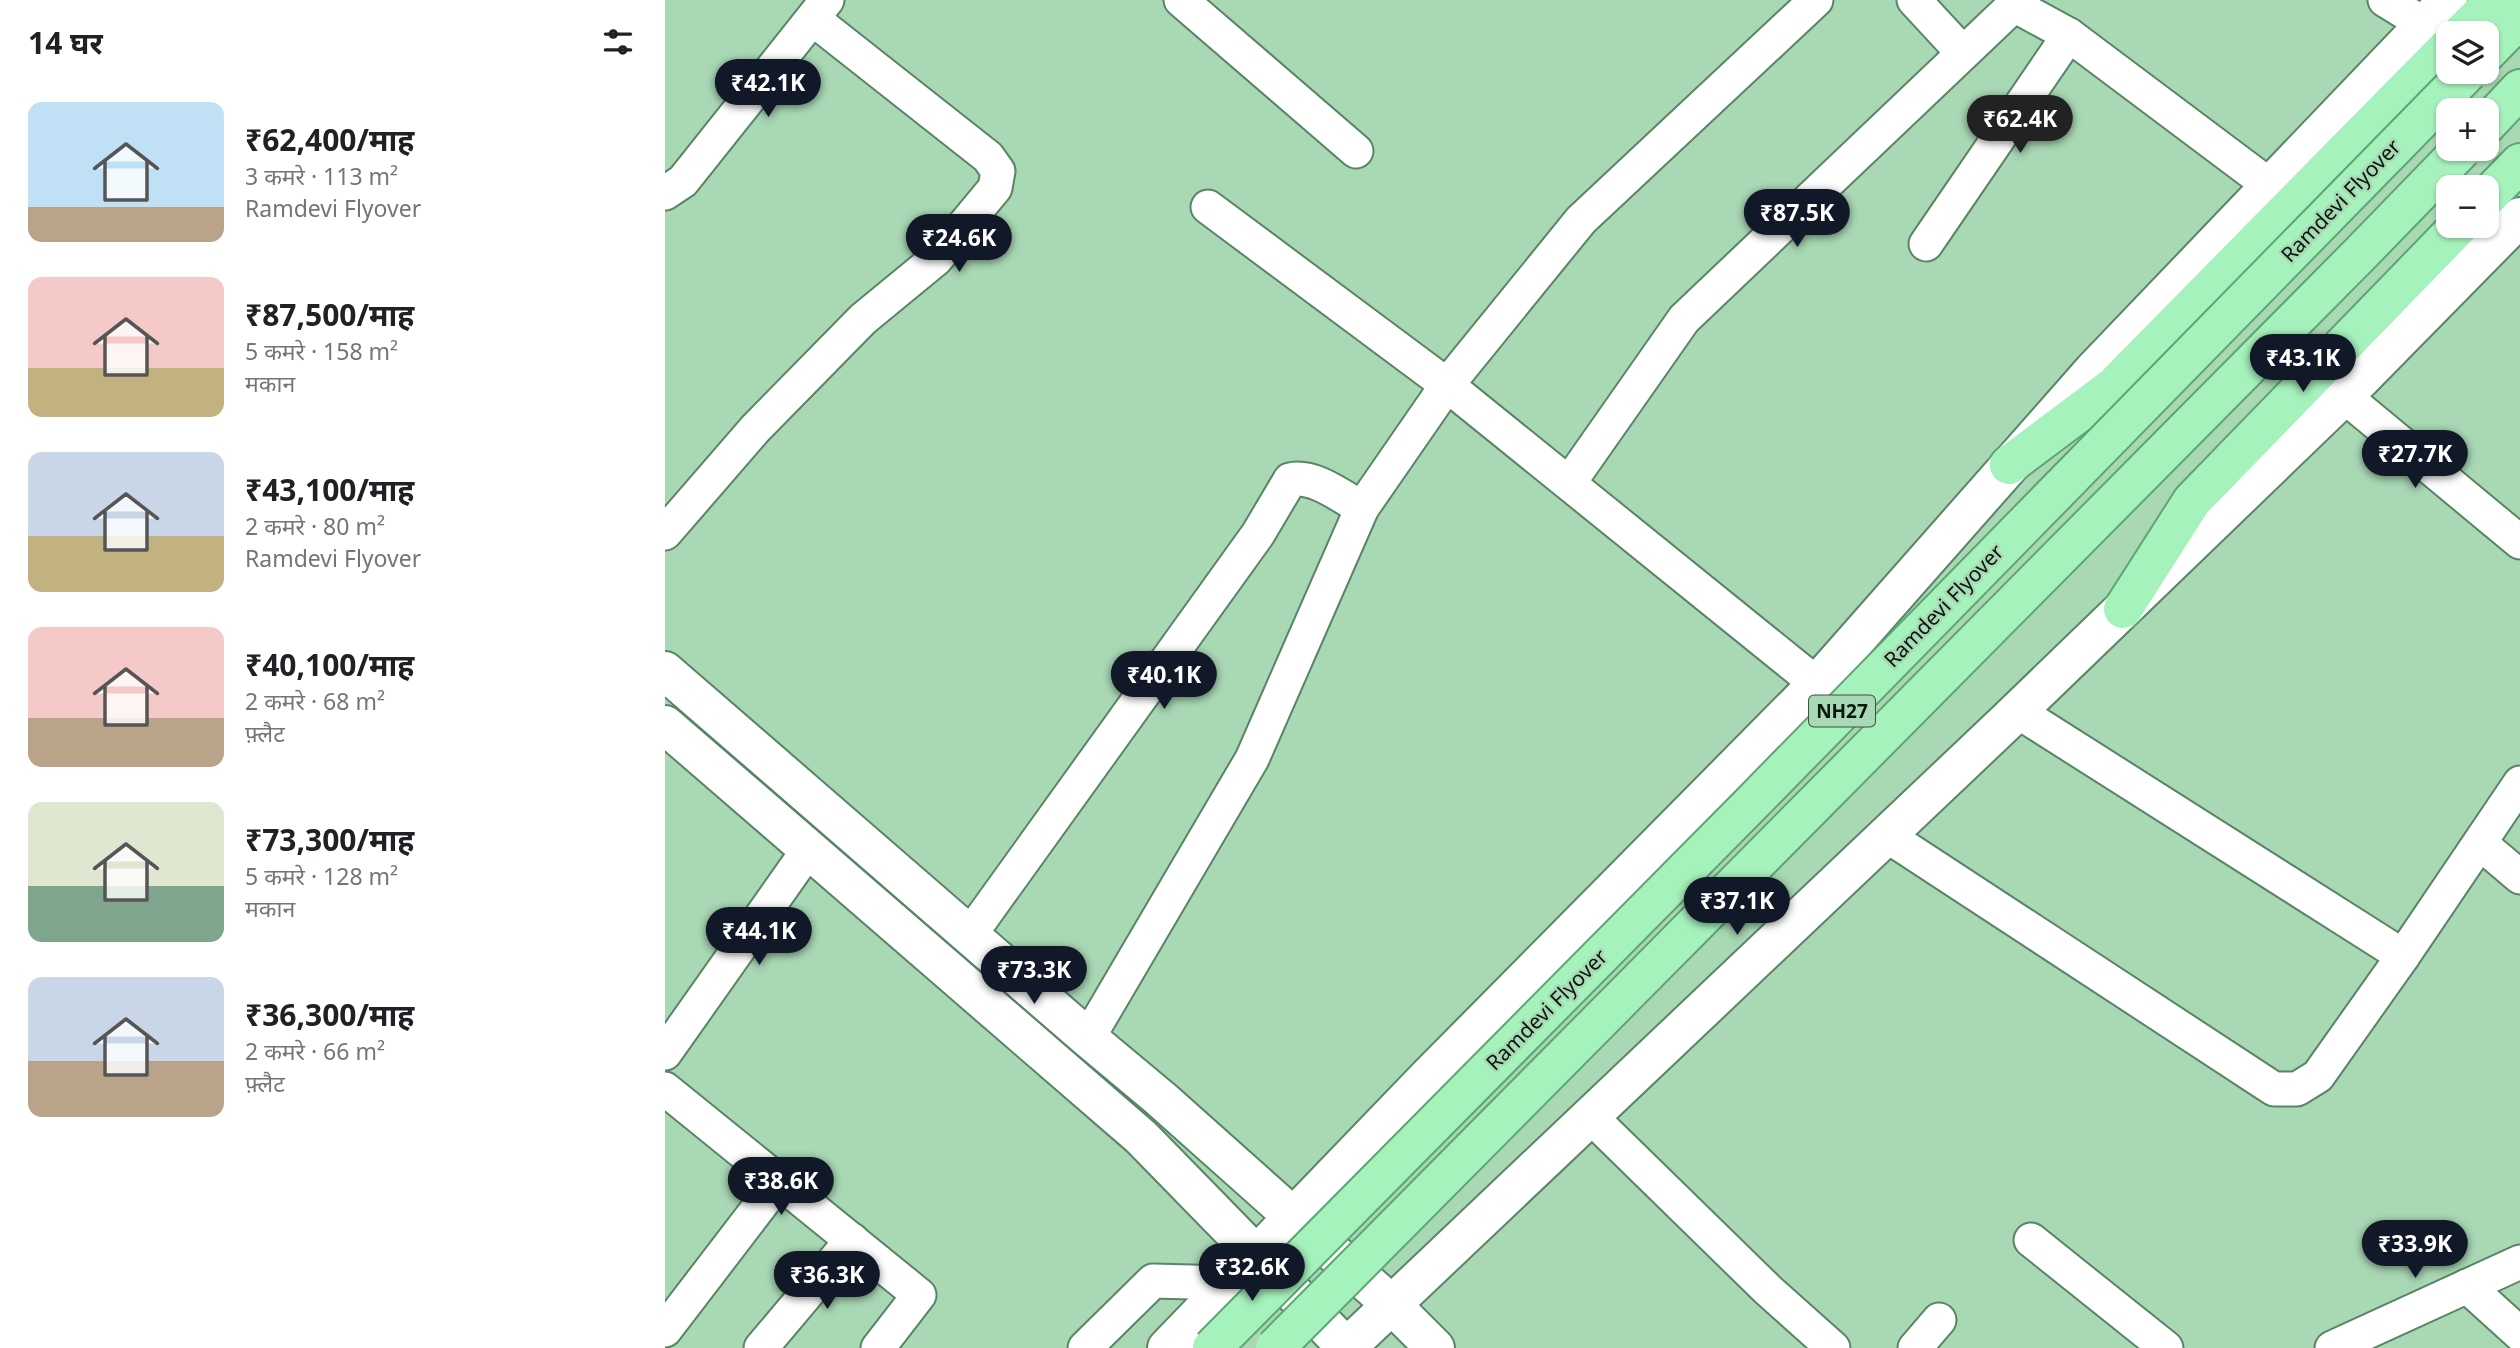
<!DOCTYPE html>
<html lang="hi">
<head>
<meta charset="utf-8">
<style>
	:root { --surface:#fff; --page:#f6f6f6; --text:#202124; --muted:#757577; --accent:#111827 }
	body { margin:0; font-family:"Noto Sans","Noto Sans Devanagari",sans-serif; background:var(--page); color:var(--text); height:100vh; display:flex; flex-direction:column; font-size:26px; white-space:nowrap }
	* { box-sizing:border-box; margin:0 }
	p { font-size:23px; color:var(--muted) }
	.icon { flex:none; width:38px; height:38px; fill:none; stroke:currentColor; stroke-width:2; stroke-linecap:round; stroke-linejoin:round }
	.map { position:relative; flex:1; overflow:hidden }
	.panel { display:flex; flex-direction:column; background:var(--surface); width:665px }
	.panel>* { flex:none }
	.controls { position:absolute; left:1771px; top:21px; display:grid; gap:14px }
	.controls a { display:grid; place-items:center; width:63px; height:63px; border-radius:14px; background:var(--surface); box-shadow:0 2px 5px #0004; font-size:35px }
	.price { position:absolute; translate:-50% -60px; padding:0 16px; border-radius:24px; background:var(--accent); color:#fff; font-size:23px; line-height:46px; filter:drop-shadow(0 2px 4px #0008) }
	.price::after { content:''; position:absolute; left:50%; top:42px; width:21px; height:16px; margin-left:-10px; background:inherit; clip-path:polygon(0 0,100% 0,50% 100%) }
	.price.selected { background:#222; color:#fff }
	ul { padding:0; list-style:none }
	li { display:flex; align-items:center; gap:21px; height:175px; padding:0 28px }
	li span { display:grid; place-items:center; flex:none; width:196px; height:140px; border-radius:14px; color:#555 }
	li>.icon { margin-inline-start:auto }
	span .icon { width:84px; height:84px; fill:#fffc; stroke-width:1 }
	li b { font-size:30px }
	h2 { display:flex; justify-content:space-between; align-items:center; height:84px; padding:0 28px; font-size:30px }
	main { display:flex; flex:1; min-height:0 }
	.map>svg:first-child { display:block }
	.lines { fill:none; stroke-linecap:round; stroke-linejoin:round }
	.minor-casing { stroke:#598465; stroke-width:37 }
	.secondary-casing { stroke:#598465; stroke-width:42 }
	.trunk-casing { stroke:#5fa474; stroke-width:42 }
	.minor { stroke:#fff; stroke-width:33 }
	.secondary { stroke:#fff; stroke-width:38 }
	.trunk { stroke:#a6f2bc; stroke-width:38 }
	.trunk-bridge-casing { stroke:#5fa474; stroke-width:42; stroke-linecap:butt }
	.trunk-bridge { stroke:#a6f2bc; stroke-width:38 }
	.labels { text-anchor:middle; stroke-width:5; stroke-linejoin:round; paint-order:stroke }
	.shield { fill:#a9d8b5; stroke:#38523f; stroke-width:2 }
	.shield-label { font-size:19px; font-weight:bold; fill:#07190d }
	.street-label { font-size:21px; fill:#07190d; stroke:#a9d8b5 }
</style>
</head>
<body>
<main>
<section class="panel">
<h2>14 घर<svg class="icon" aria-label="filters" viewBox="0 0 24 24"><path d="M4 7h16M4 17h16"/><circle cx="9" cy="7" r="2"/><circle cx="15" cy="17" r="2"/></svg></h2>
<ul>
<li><span style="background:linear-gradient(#bfe0f5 75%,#b9a48a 0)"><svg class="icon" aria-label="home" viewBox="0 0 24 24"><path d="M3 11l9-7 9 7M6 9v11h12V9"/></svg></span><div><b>₹62,400/माह</b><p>3 कमरे · 113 m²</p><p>Ramdevi Flyover</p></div></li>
<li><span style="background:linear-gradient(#f6c9c9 65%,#c2b280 0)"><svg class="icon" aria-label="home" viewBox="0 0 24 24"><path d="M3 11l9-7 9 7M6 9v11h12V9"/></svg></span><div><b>₹87,500/माह</b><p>5 कमरे · 158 m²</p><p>मकान</p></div></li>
<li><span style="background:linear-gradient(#c9d6e8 60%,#c2b280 0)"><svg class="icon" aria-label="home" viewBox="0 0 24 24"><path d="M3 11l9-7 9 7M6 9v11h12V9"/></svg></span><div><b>₹43,100/माह</b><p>2 कमरे · 80 m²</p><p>Ramdevi Flyover</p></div></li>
<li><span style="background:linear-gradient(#f6c9c9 65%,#b9a48a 0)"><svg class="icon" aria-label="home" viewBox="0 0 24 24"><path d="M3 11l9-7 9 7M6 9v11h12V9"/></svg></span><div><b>₹40,100/माह</b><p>2 कमरे · 68 m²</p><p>फ़्लैट</p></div></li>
<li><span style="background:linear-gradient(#dfe7d0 60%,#7fa58c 0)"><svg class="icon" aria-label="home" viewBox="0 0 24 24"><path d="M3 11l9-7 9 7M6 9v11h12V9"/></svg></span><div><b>₹73,300/माह</b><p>5 कमरे · 128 m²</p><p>मकान</p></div></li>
<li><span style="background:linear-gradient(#c9d6e8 60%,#b9a48a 0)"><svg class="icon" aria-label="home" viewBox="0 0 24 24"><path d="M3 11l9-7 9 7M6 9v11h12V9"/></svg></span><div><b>₹36,300/माह</b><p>2 कमरे · 66 m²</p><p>फ़्लैट</p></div></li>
</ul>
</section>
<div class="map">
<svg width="1855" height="1348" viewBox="0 0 1855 1348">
	<rect width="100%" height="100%" fill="#a9d8b5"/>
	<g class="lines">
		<g class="minor-casing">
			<g id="minor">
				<polyline points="516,0 691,151"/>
				<polyline points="1249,0 1298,53"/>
				<polyline points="1353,0 1349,5 1404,35 1604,185"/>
				<polyline points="1720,0 1759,24"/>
				<polyline points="0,193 18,181 162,0"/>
				<polyline points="543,207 782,385 1152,684"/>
				<polyline points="1261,244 1404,35"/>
				<polyline points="1679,396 1855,542"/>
				<polyline points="904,483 1019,319 1349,5"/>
				<polyline points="0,533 90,429 198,319 271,259 330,188 333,171 323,157 148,19"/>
				<polyline points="1352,711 1738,956"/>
				<polyline points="1221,835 1609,1089 1632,1089 1653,1076 1738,956 1855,783"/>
				<polyline points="1815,843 1855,877"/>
				<path d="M 304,936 L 593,534 L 625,480 C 648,474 677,497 697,508"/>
				<polyline points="423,1038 587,759 697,508 782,385 916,220 1151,0"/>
				<polyline points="0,1053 144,849"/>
				<polyline points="0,1089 254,1295 213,1348"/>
				<polyline points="926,1117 1103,1290 1168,1348"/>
				<polyline points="1366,1240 1501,1348"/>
				<polyline points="1802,1286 1855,1334"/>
				<polyline points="0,1330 114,1181"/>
				<polyline points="96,1348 187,1240"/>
				<polyline points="420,1348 488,1281 565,1283"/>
				<polyline points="1250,1348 1274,1320"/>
				<polyline points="1667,1348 1855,1262"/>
			</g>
		</g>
		<g class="secondary-casing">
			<g id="secondary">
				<polyline points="0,671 423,1038 496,1099 727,1305 770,1348"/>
				<polyline points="0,725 476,1137 682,1348"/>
				<polyline points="502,1348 764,1076 1152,684 1428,371 1783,0"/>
				<polyline points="681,1348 1340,723 1679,396 1855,217"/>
			</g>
		</g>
		<g class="trunk-casing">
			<g id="trunk">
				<polyline points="1797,33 1830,0"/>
				<polyline points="1822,52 1855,18"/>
				<polyline points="1822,124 1855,89"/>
				<polyline points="1822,197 1855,163"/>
				<polyline points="1344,465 1448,387 1783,47"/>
				<polyline points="1458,609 1527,501 1794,226"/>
			</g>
		</g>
		<use href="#minor" class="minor"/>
		<use href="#secondary" class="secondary"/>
		<use href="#trunk" class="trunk"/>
		<g class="trunk-bridge-casing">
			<g id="trunk-bridge">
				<polyline points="547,1348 1084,806 1803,72"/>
				<polyline points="610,1348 1698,251 1797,149"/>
			</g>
		</g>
		<use href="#trunk-bridge" class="trunk-bridge"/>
	</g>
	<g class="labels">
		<rect class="shield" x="1144" y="695.5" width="66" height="31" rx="5"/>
		<g class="shield-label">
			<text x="1177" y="718">NH27</text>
		</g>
		<g class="street-label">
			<text transform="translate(1676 201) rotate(-46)" y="7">Ramdevi Flyover</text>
			<text transform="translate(1279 606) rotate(-46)" y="7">Ramdevi Flyover</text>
			<text transform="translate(882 1010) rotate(-45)" y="7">Ramdevi Flyover</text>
		</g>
	</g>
</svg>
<div class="controls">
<a><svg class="icon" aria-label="layers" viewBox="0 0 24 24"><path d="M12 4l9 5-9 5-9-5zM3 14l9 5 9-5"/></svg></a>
<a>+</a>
<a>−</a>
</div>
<b class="price" style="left:103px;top:119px">₹42.1K</b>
<b class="price selected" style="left:1355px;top:155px">₹62.4K</b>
<b class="price" style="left:1132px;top:249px">₹87.5K</b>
<b class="price" style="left:294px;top:274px">₹24.6K</b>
<b class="price" style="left:1638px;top:394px">₹43.1K</b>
<b class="price" style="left:1750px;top:490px">₹27.7K</b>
<b class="price" style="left:499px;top:711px">₹40.1K</b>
<b class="price" style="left:1072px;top:937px">₹37.1K</b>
<b class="price" style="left:94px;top:967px">₹44.1K</b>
<b class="price" style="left:369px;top:1006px">₹73.3K</b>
<b class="price" style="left:116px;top:1217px">₹38.6K</b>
<b class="price" style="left:1750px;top:1280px">₹33.9K</b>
<b class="price" style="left:587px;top:1303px">₹32.6K</b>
<b class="price" style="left:162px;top:1311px">₹36.3K</b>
</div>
</main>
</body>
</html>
